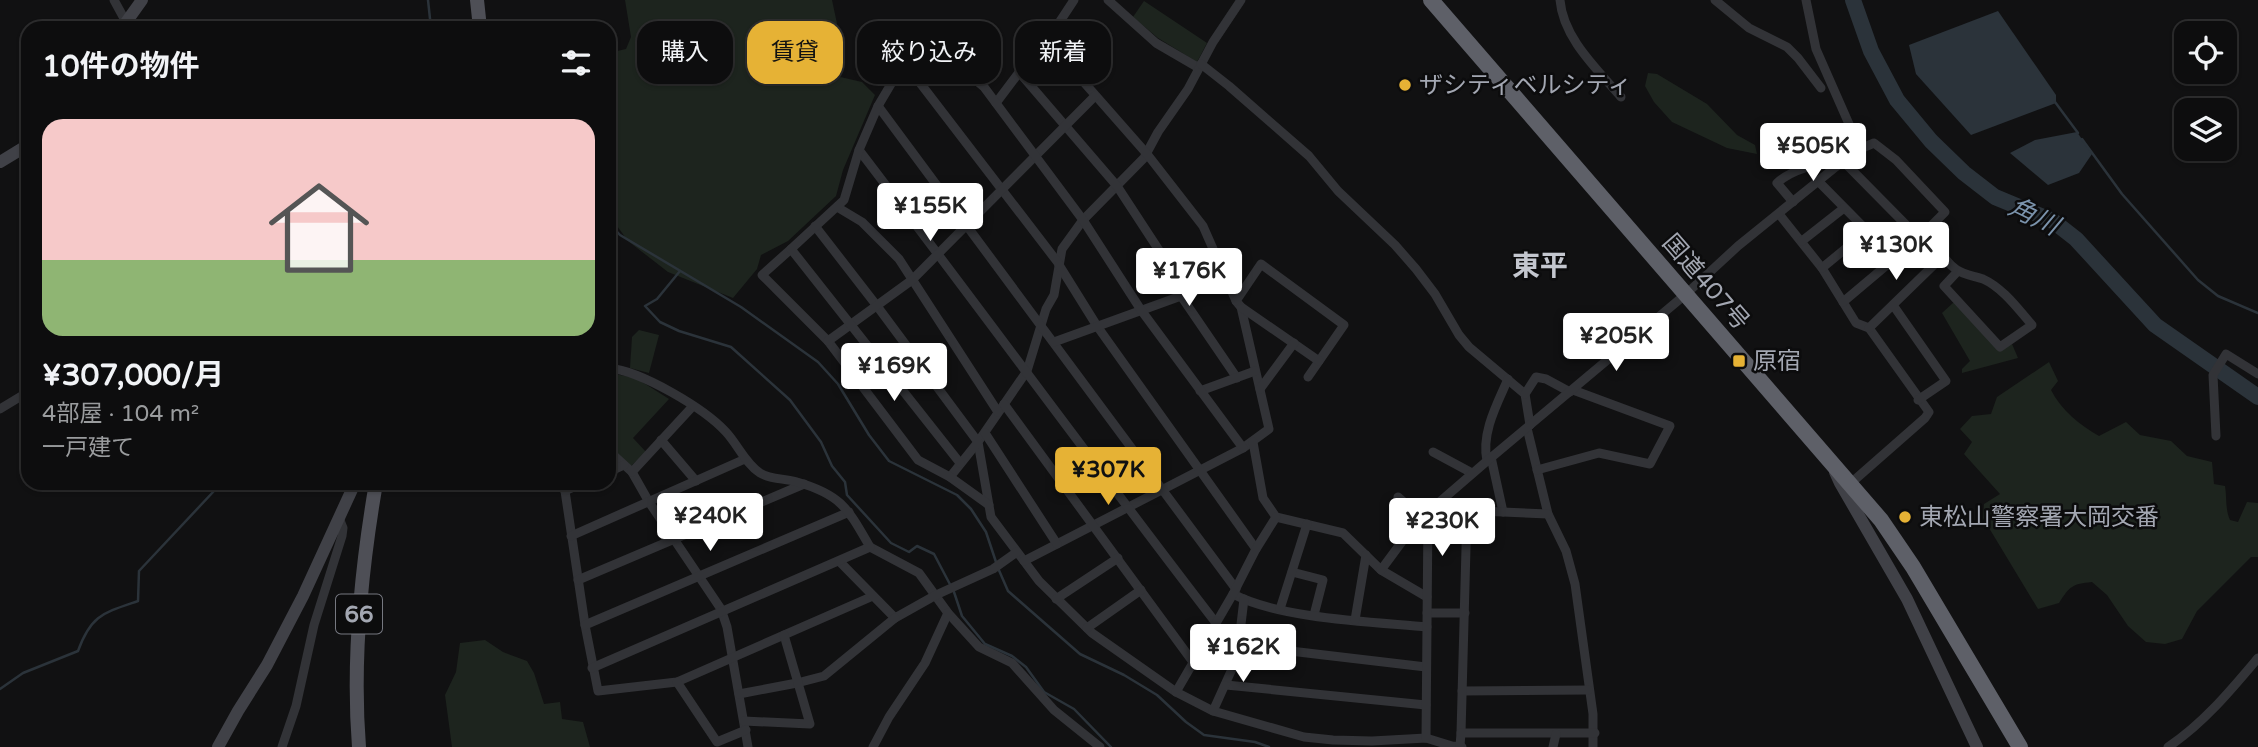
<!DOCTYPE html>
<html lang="ja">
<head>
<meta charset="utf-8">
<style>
	:root { --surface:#0d0d0e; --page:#1b1b1c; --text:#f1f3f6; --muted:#9a9c9e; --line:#2d2d2e; --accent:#e6b235 }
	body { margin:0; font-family:"Varela Round","Noto Sans JP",sans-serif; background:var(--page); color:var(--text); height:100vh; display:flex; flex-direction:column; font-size:26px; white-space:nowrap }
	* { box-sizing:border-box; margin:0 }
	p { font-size:23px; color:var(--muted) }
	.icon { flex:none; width:38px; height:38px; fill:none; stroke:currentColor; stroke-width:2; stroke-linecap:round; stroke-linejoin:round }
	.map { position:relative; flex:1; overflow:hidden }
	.side { position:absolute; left:21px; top:21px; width:595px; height:469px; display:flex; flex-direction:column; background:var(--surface); border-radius:21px; box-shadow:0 2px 5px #0004,0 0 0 2px var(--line) }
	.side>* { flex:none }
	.hud { position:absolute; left:637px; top:21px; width:665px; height:63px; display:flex; gap:14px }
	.buttons { position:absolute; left:2174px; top:21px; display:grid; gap:14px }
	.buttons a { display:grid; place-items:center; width:63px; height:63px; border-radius:14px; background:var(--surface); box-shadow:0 2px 5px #0004,0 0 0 2px var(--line); font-size:35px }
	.price { position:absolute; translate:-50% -60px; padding:0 16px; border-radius:7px; background:#fff; color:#222; font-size:23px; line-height:46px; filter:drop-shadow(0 2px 4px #0008) }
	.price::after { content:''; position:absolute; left:50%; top:42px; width:21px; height:16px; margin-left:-10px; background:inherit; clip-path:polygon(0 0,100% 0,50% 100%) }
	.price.active { background:var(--accent); color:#111 }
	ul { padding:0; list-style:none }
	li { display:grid; align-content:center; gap:14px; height:371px; padding:0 21px }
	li+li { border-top:2px solid var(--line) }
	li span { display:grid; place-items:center; height:217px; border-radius:21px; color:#555 }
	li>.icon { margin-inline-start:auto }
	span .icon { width:126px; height:126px; fill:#fffc; stroke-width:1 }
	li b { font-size:30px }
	h2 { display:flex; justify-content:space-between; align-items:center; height:84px; padding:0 21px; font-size:30px }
	.pill { padding:0 24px; border-radius:21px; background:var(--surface); box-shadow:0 2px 5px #0004,0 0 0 2px var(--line); font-size:24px; line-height:63px }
	.pill.active { background:var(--accent); color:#111 }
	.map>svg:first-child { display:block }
	.green { fill:#1d241e }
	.water { fill:#2b333a }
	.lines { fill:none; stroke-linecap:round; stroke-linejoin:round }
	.stream { stroke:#2b333a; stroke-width:2.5 }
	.river { stroke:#2b333a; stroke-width:16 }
	.street { stroke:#323337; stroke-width:9 }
	.secondary { stroke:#404147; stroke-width:12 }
	.primary { stroke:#4e4f56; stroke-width:14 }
	.highway { stroke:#5e6068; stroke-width:16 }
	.poi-dot { fill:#e6b235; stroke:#0c0c0d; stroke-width:2.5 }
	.labels { text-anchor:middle; stroke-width:5; stroke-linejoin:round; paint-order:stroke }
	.shield { fill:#0c0c0d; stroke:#767880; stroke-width:2 }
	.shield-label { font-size:23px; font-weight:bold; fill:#a3a7b2 }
	.poi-label { font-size:24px; fill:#a3a7b2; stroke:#0c0c0d; text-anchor:start }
	.street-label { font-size:24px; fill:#a3a7b2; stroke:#0c0c0d }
	.water-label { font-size:26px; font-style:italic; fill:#7b93ac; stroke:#0c0c0d }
	.quarter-label { font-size:28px; font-weight:bold; fill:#c3c6ce; stroke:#0c0c0d }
</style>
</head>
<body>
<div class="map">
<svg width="2258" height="747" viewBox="0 0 2258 747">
	<rect width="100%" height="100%" fill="#111112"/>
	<g class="green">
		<polygon points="625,0 832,0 839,33 835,62 836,76 862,82 875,95 843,170 836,196 788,241 761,255 757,269 733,298 668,272 628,241 609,215 609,53 626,49 631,37"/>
		<polygon points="1144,1 1207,43 1197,62 1158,38 1133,17"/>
		<polygon points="1648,73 1657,74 1707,104 1737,135 1755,145 1757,154 1727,148 1672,122 1654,102 1645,86"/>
		<polygon points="1953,303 1956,303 1998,350 2012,344 2018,358 1962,373 1962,369 1970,361 1942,313"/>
		<polygon points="639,330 659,335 649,373 630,368 632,337"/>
		<path d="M 2049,362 L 2058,381 L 2051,390 C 2061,410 2080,425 2099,436 L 2126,422 L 2140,435 L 2171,441 L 2187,456 L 2212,462 L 2214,484 L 2225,486 C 2227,498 2225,509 2230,520 L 2238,522 L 2247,502 L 2258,503 L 2258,557 L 2251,557 L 2197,611 L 2182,639 L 2165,644 L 2146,642 L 2128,626 L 2107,595 L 2092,582 C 2072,584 2070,586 2059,603 L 2038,609 L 1983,518 L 1984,504 L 2000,494 L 1964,454 L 1972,442 L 1960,429 L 1972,416 L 1991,414 L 1997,397 Z"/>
		<polygon points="609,373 636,378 669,399 633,438 646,452 631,466 609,446"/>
		<polygon points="485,640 503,652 527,661 534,673 544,704 560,702 562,719 583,722 590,747 452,747 445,695 456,672 460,643"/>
	</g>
	<g class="water">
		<polygon points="1998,11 2056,95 2056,103 1971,135 1916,74 1909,45"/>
		<polygon points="2077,132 2092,154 2079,173 2048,185 2010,153 2035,140"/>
	</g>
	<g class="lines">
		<g class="stream">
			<polyline points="428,0 431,28"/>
			<polyline points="2055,102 2078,133"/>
			<polyline points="2082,139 2122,194 2198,280 2218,296 2258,313"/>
			<polyline points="609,223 620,235 741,307 818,362 838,384 869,435 889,461 957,495 971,509 986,532 996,562"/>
			<polyline points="680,271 657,299 645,306 660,322 679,331 731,347 790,400 821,442 832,466 845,482 847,495 891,543 909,552 917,546 934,554 954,592 962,616 985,644 1012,656 1026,667 1044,692 1074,709 1111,747"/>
			<polyline points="998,568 1008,591 1080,654 1124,675 1157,695 1186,722 1204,735 1255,742 1269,747"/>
			<path d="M 0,689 L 23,673 L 78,651 C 91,615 103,613 138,601 L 139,571 L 214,491 L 212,483"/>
		</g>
		<polyline class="river" points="1853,0 1871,51 1897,100 1931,141 1964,173 1995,197 2053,221 2076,239 2155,325 2258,397"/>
		<g class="street">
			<polyline points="114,0 126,22"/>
			<polyline points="1108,0 1156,43 1199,68"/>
			<polyline points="1241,0 1213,42 1188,89 1158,132 1144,158 1083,220 1062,249 1054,295 1046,309 1027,371 978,442 991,517 1039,581 1092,633 1176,692 1213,711 1304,737 1333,740 1372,741 1426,738 1452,746 1462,747"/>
			<path d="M 1560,0 C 1563,38 1597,69 1621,97"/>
			<polyline points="1715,0 1749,28 1787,47 1798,58 1821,88"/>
			<polyline points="1806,0 1816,49 1860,149"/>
			<polyline points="1047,41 1074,0"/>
			<polyline points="904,62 1059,264"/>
			<polyline points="1201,64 1229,86 1309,156 1338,191 1395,245 1416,269 1435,294 1459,335 1469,347 1525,394 1530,425"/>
			<polyline points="1019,72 1117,186 1187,293"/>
			<polyline points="996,103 1045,38 1147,154 1203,226 1236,301 1241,307 1269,429 1243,448 1024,561"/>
			<polyline points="878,106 1236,589"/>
			<path d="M 859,150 C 979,307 1095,466 1216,623"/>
			<polyline points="1843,161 1919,238"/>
			<polyline points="1818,181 1895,259"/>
			<path d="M 1793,202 L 1777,183 C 1790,171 1820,160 1837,166"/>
			<polyline points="837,207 862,222 899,259 998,412"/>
			<polyline points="1779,214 1822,268 1856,323 1869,328 1929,412 1925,418 1851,483"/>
			<polyline points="815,226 877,306 978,442 950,477"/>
			<path d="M 1926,231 C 1937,244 1943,261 1957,270 C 1964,275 1975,276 1983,279 C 2003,288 2018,309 2032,325 L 2000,347 L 1944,286 L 1958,271"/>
			<polyline points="1802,241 1844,208"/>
			<polyline points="791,249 762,275 828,341 918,460 950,477 989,505"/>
			<polyline points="1059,265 1097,326 1256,549"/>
			<polyline points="1822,268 1867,231"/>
			<polyline points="1181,296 1237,378"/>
			<polyline points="1236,301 1261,264 1344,325 1308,377"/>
			<polyline points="1893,305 1946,381 1918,400"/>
			<polyline points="1241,307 1319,361"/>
			<polyline points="1869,328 1942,257"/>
			<polyline points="828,341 912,280 1095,96"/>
			<polyline points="1054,342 1228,279"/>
			<polyline points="1260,389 1294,343"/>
			<polyline points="1200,391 1255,371"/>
			<polyline points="1525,394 1536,377 1546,379 1570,392"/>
			<polyline points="1004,404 1193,662"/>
			<polyline points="0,409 28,392"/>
			<polyline points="1527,428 1548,514 1566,551 1575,584 1593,714 1593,747"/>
			<polyline points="985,433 1057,544"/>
			<polyline points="2216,436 2213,375 2226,354 2258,374"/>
			<polyline points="661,440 696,481"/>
			<polyline points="1253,442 1263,498 1276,517 1343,533 1381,570 1427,597"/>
			<polyline points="609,451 632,472 649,502 721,609 727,627 748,747"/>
			<polyline points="1433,452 1472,473"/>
			<polyline points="1491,457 1503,512"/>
			<path d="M 1487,461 C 1481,433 1497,404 1508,379"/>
			<polyline points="960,463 791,249 844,200 859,150 878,106 904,62 920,42 938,48 984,87 1083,220 1141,310 1243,448"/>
			<polyline points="1537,470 1599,453 1650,464 1670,426 1573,390"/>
			<polyline points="609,472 624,465"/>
			<polyline points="632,472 693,406"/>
			<polyline points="560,483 565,491 585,625 598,691 677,682 873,596"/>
			<polyline points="565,491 583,483"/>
			<polyline points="1398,497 1421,517"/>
			<polyline points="1432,509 1548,514"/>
			<polyline points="571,536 745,459"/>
			<polyline points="870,547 919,573 948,613 979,647 1012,663 1054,710 1100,747"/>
			<polyline points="840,562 895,618 936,595 993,569 1017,552"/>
			<polyline points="1381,570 1418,520 1428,512"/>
			<polyline points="1292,572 1323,580 1314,615"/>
			<polyline points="578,580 804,484"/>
			<path d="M 1233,594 C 1280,619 1373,622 1427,627"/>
			<polyline points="1056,599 1118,558"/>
			<polyline points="1280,609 1307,524"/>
			<polyline points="1427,613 1465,613"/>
			<polyline points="1355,620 1366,555"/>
			<polyline points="585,625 849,512"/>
			<polyline points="1087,628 1141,590"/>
			<polyline points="1239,645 1426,667"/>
			<path d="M 592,668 L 870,547 C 848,509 842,495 797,482 C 785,478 771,480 760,473 C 745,463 738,445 726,432 C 704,408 641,371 609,368"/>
			<polyline points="677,682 717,742 746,730"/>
			<polyline points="1226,685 1426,705"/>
			<polyline points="1462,691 1588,690"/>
			<polyline points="1176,692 1233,594 1256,549 1276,517"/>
			<polyline points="739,694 797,683 824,676 895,618"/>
			<polyline points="1213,711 1237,658 1244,599"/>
			<polyline points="744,721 810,724 784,635"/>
			<polyline points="1461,733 1467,511"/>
			<polyline points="1426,738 1428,512 1487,461 1686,294 1738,246 1843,161 1860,149 1874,143 1896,160 1945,212 1919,238 1843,302"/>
			<polyline points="1460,746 1461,733 1595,733"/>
			<polyline points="282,747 296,706 314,625 342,536 343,528 339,518"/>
			<polyline points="873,747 889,717 925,663 948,613"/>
			<polyline points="1553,747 1556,734"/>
			<path d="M 2168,747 C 2203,724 2231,690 2258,658"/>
		</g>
		<g class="secondary">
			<polyline points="122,28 142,0"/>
			<polyline points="0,162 28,145"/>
			<polyline points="1835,472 1840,483 1907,599 1977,747"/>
			<polyline points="218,747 238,711 267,665 303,596 355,483"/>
		</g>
		<g class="primary">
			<polyline points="477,0 480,28"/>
			<path d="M 359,747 C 352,659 361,570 376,483"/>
		</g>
		<polyline class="highway" points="1431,0 1881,520 1913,567 2020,747"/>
	</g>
	<g class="poi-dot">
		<circle cx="1405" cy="85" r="7"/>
		<rect x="1732" y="354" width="14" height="14" rx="3.5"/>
		<circle cx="1905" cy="517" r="7"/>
	</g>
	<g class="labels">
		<rect class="shield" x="336" y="594.5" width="46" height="39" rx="5"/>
		<g class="shield-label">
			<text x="359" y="622">66</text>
		</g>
		<g class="poi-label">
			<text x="1419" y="93">ザシティベルシティ</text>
			<text x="1753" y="369">原宿</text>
			<text x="1919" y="525">東松山警察署大岡交番</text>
		</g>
		<g class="street-label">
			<text transform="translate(1706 282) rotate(49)" y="8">国道407号</text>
		</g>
		<g class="water-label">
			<text transform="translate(2034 216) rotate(26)" y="9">角川</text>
		</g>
		<g class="quarter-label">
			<text x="1540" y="275">東平</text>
		</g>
	</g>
</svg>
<div class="buttons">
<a><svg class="icon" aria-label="locate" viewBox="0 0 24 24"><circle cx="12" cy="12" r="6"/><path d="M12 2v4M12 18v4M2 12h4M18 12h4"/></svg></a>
<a><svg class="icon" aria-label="layers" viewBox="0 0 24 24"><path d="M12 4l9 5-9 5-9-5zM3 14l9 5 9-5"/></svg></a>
</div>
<b class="price" style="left:1813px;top:183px">¥505K</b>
<b class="price" style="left:930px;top:243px">¥155K</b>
<b class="price" style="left:1896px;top:282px">¥130K</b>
<b class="price" style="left:1189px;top:308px">¥176K</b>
<b class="price" style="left:1616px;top:373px">¥205K</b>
<b class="price" style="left:894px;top:403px">¥169K</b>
<b class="price active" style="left:1108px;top:507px">¥307K</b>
<b class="price" style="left:710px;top:553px">¥240K</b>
<b class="price" style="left:1442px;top:558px">¥230K</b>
<b class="price" style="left:1243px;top:684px">¥162K</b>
<div class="hud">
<a class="pill">購入</a>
<a class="pill active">賃貸</a>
<a class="pill">絞り込み</a>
<a class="pill">新着</a>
</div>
<section class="side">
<h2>10件の物件<svg class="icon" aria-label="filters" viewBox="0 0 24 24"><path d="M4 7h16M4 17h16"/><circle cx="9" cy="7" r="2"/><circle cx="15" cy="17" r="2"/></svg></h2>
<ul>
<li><span style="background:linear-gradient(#f6c9c9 65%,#8fb573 0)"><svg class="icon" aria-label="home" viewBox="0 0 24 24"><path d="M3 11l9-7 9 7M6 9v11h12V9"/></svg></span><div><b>¥307,000/月</b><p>4部屋 · 104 m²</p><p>一戸建て</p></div></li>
</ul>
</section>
</div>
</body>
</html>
